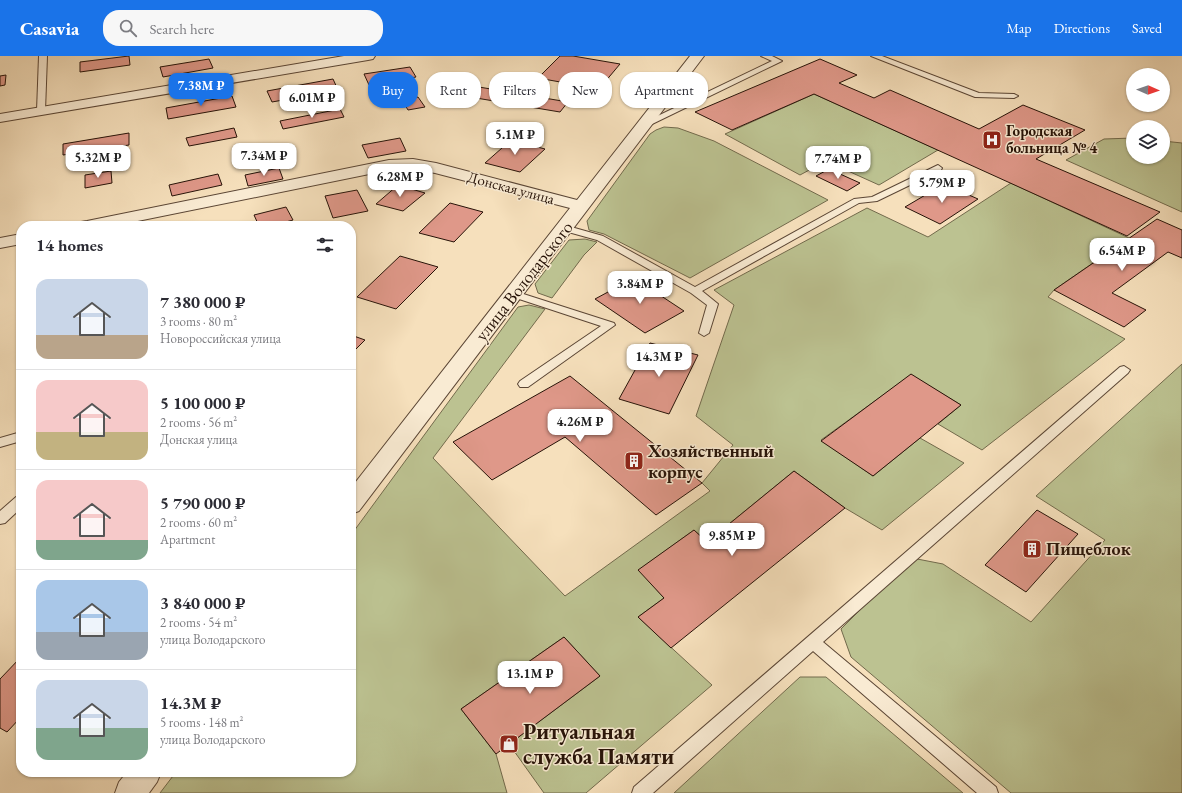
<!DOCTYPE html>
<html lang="en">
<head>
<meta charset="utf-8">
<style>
	:root { --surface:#fff; --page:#f7f7f7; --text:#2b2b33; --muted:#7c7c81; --line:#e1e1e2; --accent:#1a73e8 }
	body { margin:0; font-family:"EB Garamond",serif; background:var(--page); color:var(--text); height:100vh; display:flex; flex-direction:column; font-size:15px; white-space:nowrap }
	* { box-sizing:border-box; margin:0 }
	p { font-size:13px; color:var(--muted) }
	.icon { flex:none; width:22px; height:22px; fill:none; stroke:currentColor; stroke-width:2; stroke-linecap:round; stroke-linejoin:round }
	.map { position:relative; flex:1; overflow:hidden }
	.side { position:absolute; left:16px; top:165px; width:340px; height:556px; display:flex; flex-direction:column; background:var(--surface); border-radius:16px; box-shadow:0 1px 3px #0004 }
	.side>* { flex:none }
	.banner { position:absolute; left:368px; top:16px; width:380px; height:36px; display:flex; gap:8px }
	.needle { width:26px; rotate:92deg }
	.buttons { position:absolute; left:1126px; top:12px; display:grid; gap:8px }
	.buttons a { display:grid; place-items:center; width:44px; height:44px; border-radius:50%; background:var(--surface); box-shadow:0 1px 3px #0004; font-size:20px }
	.price { position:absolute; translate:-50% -34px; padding:0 9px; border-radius:8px; background:#fff; color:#222; font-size:13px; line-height:26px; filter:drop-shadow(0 1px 2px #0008) }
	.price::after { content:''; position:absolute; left:50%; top:24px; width:12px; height:9px; margin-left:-6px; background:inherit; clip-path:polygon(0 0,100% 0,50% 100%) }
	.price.selected { background:var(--accent); color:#fff }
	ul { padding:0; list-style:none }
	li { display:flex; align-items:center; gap:12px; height:100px; padding:0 20px }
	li+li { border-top:1px solid var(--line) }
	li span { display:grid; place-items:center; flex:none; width:112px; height:80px; border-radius:12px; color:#555 }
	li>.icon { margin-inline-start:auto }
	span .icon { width:48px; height:48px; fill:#fffc; stroke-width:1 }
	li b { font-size:17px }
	h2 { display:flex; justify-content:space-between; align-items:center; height:48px; padding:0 20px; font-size:17px }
	.tag { padding:0 14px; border-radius:16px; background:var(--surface); box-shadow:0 1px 3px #0004; font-size:14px; line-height:36px }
	.tag.selected { background:var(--accent); color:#fff }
	header { display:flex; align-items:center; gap:24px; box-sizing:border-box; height:56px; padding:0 20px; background:var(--accent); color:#fff }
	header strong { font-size:19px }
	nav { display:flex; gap:22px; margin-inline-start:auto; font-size:14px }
	.search { width:280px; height:36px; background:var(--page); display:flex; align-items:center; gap:10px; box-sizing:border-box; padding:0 14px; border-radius:16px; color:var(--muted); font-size:15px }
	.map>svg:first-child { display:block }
	.green { fill:#bcc291; stroke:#726a4c }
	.building { fill:#df9889; stroke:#271308 }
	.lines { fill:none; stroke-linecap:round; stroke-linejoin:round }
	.service-casing { stroke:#5b4635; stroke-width:2 }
	.minor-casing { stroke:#5b4635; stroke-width:2 }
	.service { fill:#f9ebd3; fill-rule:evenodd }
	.minor { fill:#f9ebd3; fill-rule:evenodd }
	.labels { text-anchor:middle; stroke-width:3; stroke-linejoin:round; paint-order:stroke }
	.far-poi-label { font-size:15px; font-weight:bold; fill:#271308; stroke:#f9ebd3; text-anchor:start }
	.far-street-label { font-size:15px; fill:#271308; stroke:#f9ebd3 }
	.street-label { font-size:18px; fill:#271308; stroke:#f9ebd3 }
	.poi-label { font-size:18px; font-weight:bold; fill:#271308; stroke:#f9ebd3; text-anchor:start }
	.near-poi-label { font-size:22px; font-weight:bold; fill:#271308; stroke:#f9ebd3; text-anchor:start }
</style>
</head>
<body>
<header>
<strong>Casavia</strong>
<div class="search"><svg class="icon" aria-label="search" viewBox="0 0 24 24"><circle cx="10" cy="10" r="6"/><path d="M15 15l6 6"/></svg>Search here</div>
<nav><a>Map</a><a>Directions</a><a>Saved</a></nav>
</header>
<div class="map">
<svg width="1182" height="737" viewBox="0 0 1182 737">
	<rect width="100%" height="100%" fill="#f6e0bc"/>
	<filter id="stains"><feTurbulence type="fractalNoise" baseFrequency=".005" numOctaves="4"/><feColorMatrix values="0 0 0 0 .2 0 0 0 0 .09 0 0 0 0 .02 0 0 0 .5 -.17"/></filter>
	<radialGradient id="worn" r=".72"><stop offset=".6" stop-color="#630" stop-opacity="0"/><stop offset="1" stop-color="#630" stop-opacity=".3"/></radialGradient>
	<g class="green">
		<polygon points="814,38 938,94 879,129 826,105 800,119 725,78"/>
		<polygon points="664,71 678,72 714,85 828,144 690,222 604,178 589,174 587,165 650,78 656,74"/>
		<polygon points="1133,82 1133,101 1163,101 1163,85 1182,87 1182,156 1066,104 1104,83"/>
		<polygon points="1011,127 1129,182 1054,234 1048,241 1125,283 982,394 938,368 961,349 911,319 821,384 873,420 920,382 964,407 882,474 845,452 794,415 707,486 694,474 639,514 664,542 638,561 712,629 586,737 544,737 509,688 600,620 564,581 461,653 496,698 507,737 160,737 176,716 351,716 351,479 518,251 529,249 545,253 433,402 565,540 710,435 702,427 733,389 696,360 734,249 714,234 867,152 928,181"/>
		<polygon points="585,183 597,186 584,199 552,242 538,237 535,228 569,184"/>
		<polygon points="1182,308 1182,737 1011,737 851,601 841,573 912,502 943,508 1031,566 1105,484 1036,440"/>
		<polygon points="800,621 826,621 963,737 674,737"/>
	</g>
	<g class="building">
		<polygon points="129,0 130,9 80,16 80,6"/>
		<polygon points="560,0 573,0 620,8 599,33 538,22"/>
		<polygon points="209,3 213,12 163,21 160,11"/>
		<polygon points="820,3 857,19 839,27 874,42 890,34 979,73 1023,49 1085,74 1036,103 1160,156 1127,180 814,38 732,74 695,56"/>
		<polygon points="410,11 416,21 369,29 364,18"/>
		<polygon points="6,19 5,29 0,30 0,20"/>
		<polygon points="333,23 338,34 272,46 267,35"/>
		<polygon points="467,29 568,46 560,56 458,39"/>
		<polygon points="232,40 236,51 168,63 166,52"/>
		<polygon points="418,41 425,51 408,54 402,44"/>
		<polygon points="340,53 344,61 283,73 280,65"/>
		<polygon points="234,72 237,81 189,90 186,82"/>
		<polygon points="129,77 129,89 63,99 63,88"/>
		<polygon points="400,82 406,95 368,102 362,89"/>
		<polygon points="511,84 545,93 520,116 485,107"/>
		<polygon points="279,112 283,123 248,130 245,119"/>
		<polygon points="829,113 860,127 847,135 816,120"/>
		<polygon points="111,115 112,127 85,132 85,119"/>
		<polygon points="218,118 222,129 172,140 169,129"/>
		<polygon points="944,128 978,143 940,168 905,151"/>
		<polygon points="398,129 425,137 403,155 376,148"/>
		<polygon points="357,134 368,155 333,162 325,140"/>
		<polygon points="450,147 483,156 454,186 419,177"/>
		<polygon points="286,151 293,164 271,170 259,170 254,159"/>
		<polygon points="1157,163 1182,174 1182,202 1168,196 1112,237 1146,254 1124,271 1054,234"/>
		<polygon points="400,200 438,211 396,253 357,241"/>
		<polygon points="634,222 684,255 645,277 595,243"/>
		<polygon points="351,279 365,284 351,298"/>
		<polygon points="650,287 698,299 669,358 619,343"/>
		<polygon points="911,318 961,349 873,420 821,385"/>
		<polygon points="570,320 702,427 656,459 565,381 492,424 453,386"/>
		<polygon points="794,415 845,452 671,592 638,561 664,542 638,514 694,474 707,486"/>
		<polygon points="1037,454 1078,478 1026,536 985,509"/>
		<polygon points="564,581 600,620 496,698 461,653"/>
		<polygon points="21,601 21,661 7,676 0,672 0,623"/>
	</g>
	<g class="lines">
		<g class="service-casing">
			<g id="service">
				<polygon points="39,0 47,0 45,55 41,57 37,55"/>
				<polygon points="761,0 772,0 782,5 648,70 641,68 772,5"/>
				<polygon points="871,0 882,0 979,37 1014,38 1018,40 1014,42 975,41"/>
				<polygon points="938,109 942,112 941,114 877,145 859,147 702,235 718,248 709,277 704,280 699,277 707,249 691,237 597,184 561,174 559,172 564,169 603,180 695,231 854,143 872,141"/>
				<polygon points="514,235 614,267 615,269 528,331 520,331 518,328 520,325 601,270 510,240 509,238"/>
				<polygon points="1124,310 1130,314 1128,317 823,586 996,731 998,737 977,737 813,595 653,737 632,737 634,731 1120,311"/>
				<polygon points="21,376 21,385 0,391 0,382"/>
				<polygon points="21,440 21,452 5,467 0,468 0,455 16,441"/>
			</g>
		</g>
		<g class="minor-casing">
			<g id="minor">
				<polygon points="344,0 375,0 373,3 368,4 0,66 0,58"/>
				<polygon points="690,0 704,0 359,455 351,458 351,432 570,152 435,117 413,113 389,114 113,170 78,170 81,166 87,165 389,104 413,103 436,107 577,144"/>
				<polygon points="21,178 21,188 0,192 0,182"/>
				<polygon points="127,716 161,716 157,726 149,737 115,737 119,726"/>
			</g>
		</g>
		<use href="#service" class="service"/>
		<use href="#minor" class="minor"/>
	</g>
	<defs>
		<g id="hospital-square" transform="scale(1)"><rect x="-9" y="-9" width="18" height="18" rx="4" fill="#8f2418" stroke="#f9ebd3"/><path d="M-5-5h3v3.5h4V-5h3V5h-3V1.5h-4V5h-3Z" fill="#fff"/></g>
		<g id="building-square" transform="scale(1)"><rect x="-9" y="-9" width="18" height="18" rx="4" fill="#8f2418" stroke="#f9ebd3"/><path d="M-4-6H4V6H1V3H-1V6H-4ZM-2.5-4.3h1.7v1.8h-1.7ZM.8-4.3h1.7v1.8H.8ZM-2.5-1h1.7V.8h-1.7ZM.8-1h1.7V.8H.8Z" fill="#fff"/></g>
		<g id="shop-square" transform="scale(1)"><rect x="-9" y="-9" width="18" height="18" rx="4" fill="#8f2418" stroke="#f9ebd3"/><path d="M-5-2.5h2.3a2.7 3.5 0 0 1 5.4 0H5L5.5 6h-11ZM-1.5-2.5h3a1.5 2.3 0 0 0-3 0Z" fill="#fff"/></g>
	</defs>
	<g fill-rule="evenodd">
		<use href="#hospital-square" x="992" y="84"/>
		<use href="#building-square" x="634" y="405"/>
		<use href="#building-square" x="1032" y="493"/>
		<use href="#shop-square" x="509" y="688"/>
	</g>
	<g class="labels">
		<g class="far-poi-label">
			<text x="1006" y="80">Городская<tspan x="1006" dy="17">больница № 4</tspan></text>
		</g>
		<g class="far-street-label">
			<text transform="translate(511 132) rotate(15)" y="5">Донская улица</text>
		</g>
		<g class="street-label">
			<text transform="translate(524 225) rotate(-52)" y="6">улица Володарского</text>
		</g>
		<g class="poi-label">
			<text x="648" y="401">Хозяйственный<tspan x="648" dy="21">корпус</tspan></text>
			<text x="1046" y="499">Пищеблок</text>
		</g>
		<g class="near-poi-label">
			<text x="523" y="683">Ритуальная<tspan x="523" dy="25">служба Памяти</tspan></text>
		</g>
	</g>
	<rect width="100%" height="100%" filter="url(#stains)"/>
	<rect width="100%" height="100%" fill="url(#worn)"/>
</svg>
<div class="buttons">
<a><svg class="needle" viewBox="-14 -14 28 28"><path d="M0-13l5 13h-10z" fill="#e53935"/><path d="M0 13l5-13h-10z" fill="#7c7c81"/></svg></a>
<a><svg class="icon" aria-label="layers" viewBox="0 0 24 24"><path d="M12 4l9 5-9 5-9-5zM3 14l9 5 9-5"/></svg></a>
</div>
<b class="price selected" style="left:201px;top:51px">7.38M ₽</b>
<b class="price" style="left:312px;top:63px">6.01M ₽</b>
<b class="price" style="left:515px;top:100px">5.1M ₽</b>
<b class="price" style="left:264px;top:121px">7.34M ₽</b>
<b class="price" style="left:98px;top:123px">5.32M ₽</b>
<b class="price" style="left:838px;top:124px">7.74M ₽</b>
<b class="price" style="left:400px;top:142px">6.28M ₽</b>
<b class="price" style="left:942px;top:148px">5.79M ₽</b>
<b class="price" style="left:1122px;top:216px">6.54M ₽</b>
<b class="price" style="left:640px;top:249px">3.84M ₽</b>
<b class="price" style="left:659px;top:322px">14.3M ₽</b>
<b class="price" style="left:580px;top:387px">4.26M ₽</b>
<b class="price" style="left:732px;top:501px">9.85M ₽</b>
<b class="price" style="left:530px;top:639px">13.1M ₽</b>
<div class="banner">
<a class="tag selected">Buy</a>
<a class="tag">Rent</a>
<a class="tag">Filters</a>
<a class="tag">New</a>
<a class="tag">Apartment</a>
</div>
<section class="side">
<h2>14 homes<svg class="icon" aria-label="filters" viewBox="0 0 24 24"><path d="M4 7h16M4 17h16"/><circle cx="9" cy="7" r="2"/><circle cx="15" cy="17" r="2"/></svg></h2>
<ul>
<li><span style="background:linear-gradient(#c9d6e8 70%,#b9a48a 0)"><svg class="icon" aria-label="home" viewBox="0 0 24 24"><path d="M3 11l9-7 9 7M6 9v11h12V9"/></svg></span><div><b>7 380 000 ₽</b><p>3 rooms · 80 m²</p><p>Новороссийская улица</p></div></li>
<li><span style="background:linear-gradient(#f6c9c9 65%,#c2b280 0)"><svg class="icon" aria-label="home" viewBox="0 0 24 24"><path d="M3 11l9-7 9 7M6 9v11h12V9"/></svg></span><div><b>5 100 000 ₽</b><p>2 rooms · 56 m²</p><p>Донская улица</p></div></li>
<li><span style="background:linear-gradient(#f6c9c9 75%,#7fa58c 0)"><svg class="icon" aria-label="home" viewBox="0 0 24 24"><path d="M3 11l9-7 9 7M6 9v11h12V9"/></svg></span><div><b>5 790 000 ₽</b><p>2 rooms · 60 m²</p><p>Apartment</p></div></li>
<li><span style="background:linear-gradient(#a9c7e8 65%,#9aa5b1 0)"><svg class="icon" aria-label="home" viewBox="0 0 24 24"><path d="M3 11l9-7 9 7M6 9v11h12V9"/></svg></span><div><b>3 840 000 ₽</b><p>2 rooms · 54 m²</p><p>улица Володарского</p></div></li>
<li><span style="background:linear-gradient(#c9d6e8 60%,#7fa58c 0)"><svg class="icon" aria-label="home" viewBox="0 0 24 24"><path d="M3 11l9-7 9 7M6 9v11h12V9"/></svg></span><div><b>14.3M ₽</b><p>5 rooms · 148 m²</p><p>улица Володарского</p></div></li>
</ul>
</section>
</div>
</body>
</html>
